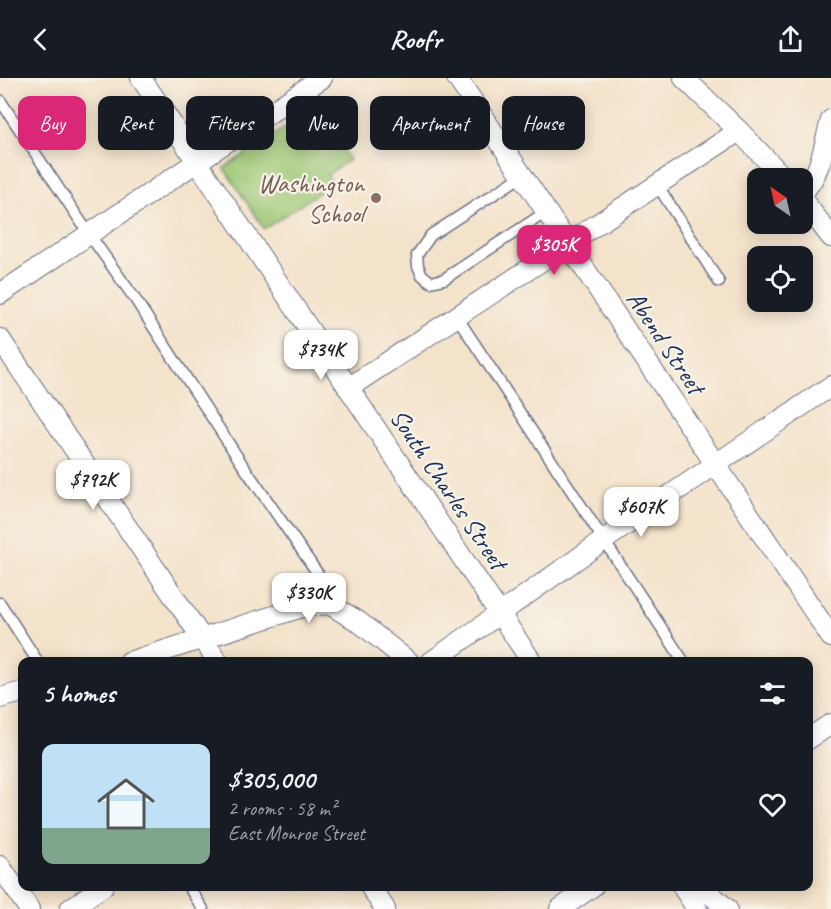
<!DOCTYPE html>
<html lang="en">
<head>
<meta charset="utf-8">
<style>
	:root { --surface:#171b24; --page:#242831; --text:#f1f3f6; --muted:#9ea1a6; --accent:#db2777 }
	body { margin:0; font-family:Caveat,sans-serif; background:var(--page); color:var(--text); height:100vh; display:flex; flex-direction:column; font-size:22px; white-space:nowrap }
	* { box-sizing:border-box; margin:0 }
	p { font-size:20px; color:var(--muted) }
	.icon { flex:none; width:33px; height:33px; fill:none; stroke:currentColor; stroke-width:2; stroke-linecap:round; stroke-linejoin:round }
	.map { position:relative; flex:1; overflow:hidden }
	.drawer { position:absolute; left:18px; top:579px; width:795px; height:234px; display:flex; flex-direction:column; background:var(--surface); border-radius:12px; box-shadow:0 3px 15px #0003 }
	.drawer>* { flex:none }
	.hud { position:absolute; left:18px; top:18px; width:795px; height:54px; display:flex; gap:12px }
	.needle { width:39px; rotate:326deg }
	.controls { position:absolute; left:747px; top:90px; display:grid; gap:12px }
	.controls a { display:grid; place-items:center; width:66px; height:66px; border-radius:12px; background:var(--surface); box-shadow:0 3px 15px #0003; font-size:30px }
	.price { position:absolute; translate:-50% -51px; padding:0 14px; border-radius:12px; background:#fff; color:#222; font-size:20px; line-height:39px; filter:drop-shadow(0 2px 3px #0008) }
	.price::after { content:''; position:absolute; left:50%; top:36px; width:18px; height:14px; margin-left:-9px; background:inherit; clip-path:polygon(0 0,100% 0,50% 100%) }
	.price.active { background:var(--accent); color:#fff }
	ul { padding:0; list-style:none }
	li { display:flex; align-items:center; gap:18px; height:150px; padding:0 24px }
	li span { display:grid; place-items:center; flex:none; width:168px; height:120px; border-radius:12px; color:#555 }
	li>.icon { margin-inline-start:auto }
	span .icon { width:72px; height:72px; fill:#fffc; stroke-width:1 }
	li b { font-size:26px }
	h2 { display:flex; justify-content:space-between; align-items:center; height:72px; padding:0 24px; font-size:26px }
	.chip { padding:0 21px; border-radius:12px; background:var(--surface); box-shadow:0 3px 15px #0003; font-size:21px; line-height:54px }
	.chip.active { background:var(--accent); color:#fff }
	header { display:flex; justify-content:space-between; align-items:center; height:78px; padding:0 24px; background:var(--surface); font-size:27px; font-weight:600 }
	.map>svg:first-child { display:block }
	.green { fill:#9dc773; stroke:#5c7b68; stroke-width:1.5 }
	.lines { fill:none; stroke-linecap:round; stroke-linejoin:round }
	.lane-casing { stroke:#676e84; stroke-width:13 }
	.street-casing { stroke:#676e84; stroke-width:22 }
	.lane { stroke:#fff; stroke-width:10 }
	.street { stroke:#fff; stroke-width:20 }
	.education-dot { fill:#8d6e63; stroke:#f7f3e8; stroke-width:2 }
	.labels { text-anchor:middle; stroke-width:4.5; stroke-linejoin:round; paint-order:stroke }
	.education-label { font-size:26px; fill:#785e54; stroke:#f7f3e8; text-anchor:end }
	.street-label { font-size:26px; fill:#1b2f5e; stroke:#f7f3e8 }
</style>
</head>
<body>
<header><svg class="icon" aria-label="back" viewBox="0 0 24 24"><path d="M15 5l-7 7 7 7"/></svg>Roofr<svg class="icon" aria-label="share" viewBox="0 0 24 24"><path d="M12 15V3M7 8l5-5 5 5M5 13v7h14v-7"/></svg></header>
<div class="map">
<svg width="831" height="831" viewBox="0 0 831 831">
	<rect width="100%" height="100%" fill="#f7f3e8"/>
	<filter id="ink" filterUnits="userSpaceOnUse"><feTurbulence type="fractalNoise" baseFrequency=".0167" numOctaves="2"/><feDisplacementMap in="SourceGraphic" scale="12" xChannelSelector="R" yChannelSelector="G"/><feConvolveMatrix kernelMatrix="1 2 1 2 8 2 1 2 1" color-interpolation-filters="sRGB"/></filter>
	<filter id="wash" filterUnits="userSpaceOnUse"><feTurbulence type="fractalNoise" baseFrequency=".008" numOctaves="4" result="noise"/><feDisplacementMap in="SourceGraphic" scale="24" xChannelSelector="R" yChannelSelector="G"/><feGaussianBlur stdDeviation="1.35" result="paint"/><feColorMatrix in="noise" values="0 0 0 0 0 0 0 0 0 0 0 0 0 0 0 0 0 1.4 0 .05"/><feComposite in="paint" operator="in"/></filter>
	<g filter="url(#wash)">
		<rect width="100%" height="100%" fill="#f4e3cb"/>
		<polygon class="green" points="315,30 349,82 327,97 333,105 264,151 224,90"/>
	</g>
	<g filter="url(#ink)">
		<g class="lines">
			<g class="lane-casing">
				<g id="lane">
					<polyline points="0,22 89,156 135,221 242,386 325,506 329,526"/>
					<polyline points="522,98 431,157 417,177 418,188 422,197 431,204 444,201 546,134"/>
					<polyline points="658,108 719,204"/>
					<polyline points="457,239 684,584"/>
					<polyline points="0,525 38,584"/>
					<polyline points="188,808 203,831"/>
				</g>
			</g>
			<g class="street-casing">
				<g id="street">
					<polyline points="141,0 532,584"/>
					<polyline points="457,0 831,559"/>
					<polyline points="684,0 739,53 784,100"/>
					<path d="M 802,115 C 821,96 824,67 831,42"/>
					<polyline points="802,121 831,159"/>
					<polyline points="0,216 322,0"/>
					<polyline points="0,261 218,584"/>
					<polyline points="348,310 739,53"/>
					<polyline points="129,584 305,528 329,526 359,544 409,584"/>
					<polyline points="431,584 604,462 831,308"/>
					<polyline points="0,620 22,614"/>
					<polyline points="808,661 831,646"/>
					<polyline points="0,788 29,831"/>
					<polyline points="370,808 385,831"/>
					<polyline points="682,808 697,831"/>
					<polyline points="701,808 727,831"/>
					<polyline points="70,831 103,808"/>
					<polyline points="560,831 593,808"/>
				</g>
			</g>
			<use href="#lane" class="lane"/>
			<use href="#street" class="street"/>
		</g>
	</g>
	<circle class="education-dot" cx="376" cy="120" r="6"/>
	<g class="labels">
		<g class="education-label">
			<text x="364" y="114">Washington<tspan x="364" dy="30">School</tspan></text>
		</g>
		<g class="street-label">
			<text transform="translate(666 264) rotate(56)" y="9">Abend Street</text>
			<text transform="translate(449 411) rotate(56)" y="9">South Charles Street</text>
		</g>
	</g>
</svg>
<div class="controls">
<a><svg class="needle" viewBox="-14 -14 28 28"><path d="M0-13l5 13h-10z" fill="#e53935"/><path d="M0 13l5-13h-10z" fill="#9ea1a6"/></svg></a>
<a><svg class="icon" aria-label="locate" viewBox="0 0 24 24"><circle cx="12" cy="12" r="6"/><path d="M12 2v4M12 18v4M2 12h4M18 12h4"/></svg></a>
</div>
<b class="price active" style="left:554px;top:198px">$305K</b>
<b class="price" style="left:321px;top:303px">$734K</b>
<b class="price" style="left:93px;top:433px">$792K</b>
<b class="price" style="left:641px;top:460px">$607K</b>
<b class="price" style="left:309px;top:546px">$330K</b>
<div class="hud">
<a class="chip active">Buy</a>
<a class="chip">Rent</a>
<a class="chip">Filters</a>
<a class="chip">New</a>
<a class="chip">Apartment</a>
<a class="chip">House</a>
</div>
<section class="drawer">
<h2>5 homes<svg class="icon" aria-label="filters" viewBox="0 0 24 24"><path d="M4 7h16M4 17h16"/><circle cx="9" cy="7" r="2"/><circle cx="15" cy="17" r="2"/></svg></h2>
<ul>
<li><span style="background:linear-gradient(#bfe0f5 70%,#7fa58c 0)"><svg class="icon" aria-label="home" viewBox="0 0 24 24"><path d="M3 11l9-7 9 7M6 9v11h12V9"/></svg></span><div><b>$305,000</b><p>2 rooms · 58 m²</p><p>East Monroe Street</p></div><svg class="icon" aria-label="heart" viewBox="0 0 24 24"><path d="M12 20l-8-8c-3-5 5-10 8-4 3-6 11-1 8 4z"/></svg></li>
</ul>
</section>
</div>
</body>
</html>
